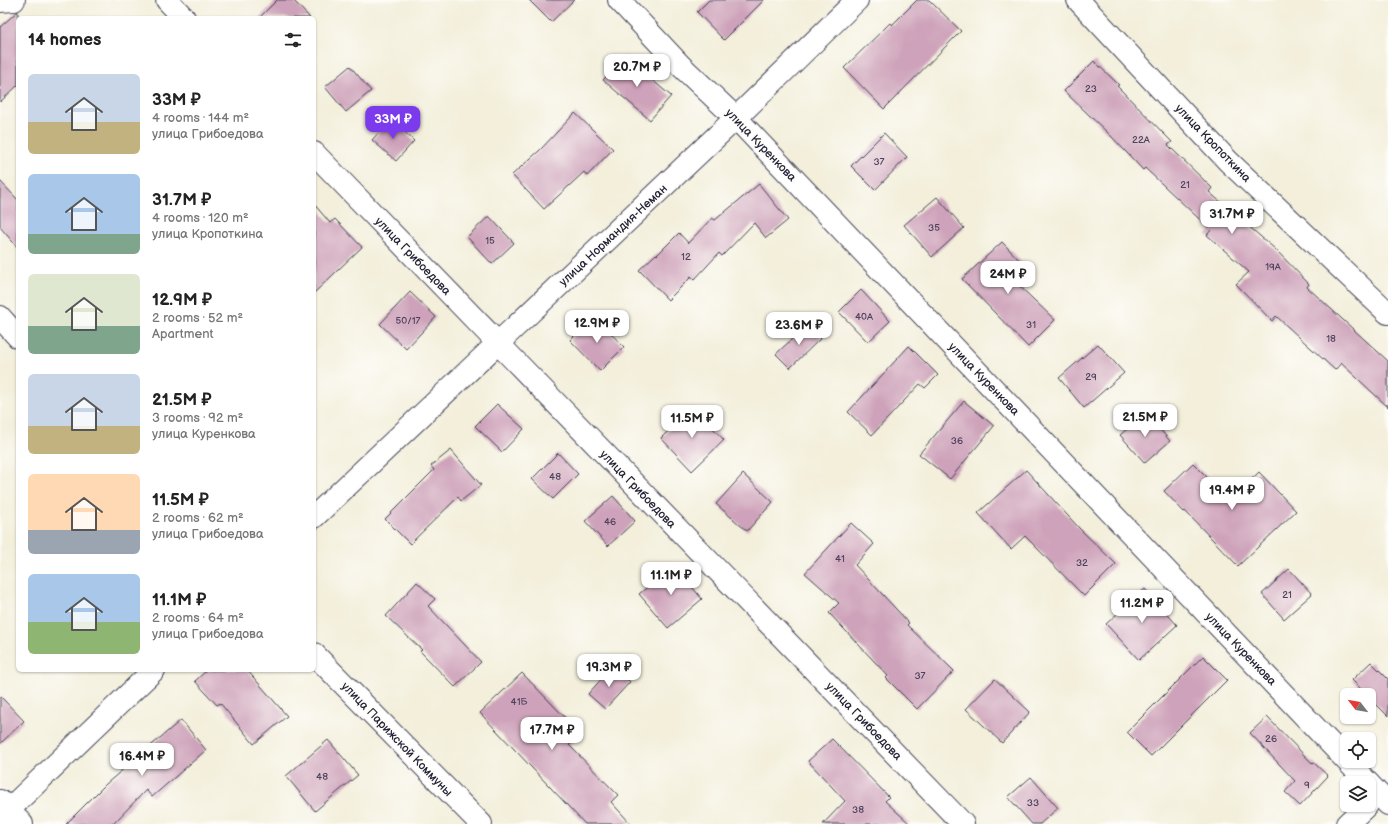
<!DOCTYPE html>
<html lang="en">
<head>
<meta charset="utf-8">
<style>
	:root { --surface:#fff; --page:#f6f6f6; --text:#222; --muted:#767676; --accent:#7c3aed }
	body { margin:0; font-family:"Balsamiq Sans",sans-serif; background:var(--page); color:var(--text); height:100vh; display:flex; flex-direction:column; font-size:15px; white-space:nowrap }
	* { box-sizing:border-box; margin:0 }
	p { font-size:13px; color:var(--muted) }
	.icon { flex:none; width:22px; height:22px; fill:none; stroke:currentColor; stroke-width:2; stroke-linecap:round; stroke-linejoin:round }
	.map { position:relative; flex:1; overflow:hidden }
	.sheet { position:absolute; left:16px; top:16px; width:300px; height:656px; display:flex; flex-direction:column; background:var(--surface); border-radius:6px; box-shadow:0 1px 3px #0004 }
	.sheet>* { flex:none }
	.needle { width:26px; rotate:301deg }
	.fabs { position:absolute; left:1340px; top:688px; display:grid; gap:8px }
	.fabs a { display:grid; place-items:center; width:36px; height:36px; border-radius:6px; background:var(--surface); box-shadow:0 1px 3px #0004; font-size:20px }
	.price { position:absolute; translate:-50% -34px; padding:0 9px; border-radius:8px; background:#fff; color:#222; font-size:13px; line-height:26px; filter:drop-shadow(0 1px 2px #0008) }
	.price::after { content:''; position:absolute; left:50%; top:24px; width:12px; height:9px; margin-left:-6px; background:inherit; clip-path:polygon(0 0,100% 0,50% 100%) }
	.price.active { background:var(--accent); color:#fff }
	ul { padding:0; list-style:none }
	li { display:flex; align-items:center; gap:12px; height:100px; padding:0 12px }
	li span { display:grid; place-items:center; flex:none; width:112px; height:80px; border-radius:6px; color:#555 }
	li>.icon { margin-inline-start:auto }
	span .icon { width:48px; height:48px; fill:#fffc; stroke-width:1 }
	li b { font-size:17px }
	h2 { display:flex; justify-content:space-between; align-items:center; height:48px; padding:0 12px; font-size:17px }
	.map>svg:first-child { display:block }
	.building { fill:#cea2ba }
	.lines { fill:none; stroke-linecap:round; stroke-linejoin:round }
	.minor-casing { stroke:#414153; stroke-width:24 }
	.minor { stroke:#fff; stroke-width:22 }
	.labels { text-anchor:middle; stroke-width:3.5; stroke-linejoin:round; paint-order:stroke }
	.number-label { font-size:10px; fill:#4d425b }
	.street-label { font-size:12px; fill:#22223b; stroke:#fdfcf7 }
</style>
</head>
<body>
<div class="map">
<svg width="1388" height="824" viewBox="0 0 1388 824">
	<rect width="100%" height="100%" fill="#fdfcf7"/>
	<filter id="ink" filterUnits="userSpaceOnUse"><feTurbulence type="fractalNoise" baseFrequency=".025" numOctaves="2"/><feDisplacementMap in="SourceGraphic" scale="8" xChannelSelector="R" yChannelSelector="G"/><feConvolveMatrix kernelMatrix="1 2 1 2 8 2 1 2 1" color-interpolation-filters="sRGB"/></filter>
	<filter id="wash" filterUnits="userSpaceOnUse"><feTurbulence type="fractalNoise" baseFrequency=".012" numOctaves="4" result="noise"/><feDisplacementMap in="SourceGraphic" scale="16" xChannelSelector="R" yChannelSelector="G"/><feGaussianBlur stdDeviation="0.9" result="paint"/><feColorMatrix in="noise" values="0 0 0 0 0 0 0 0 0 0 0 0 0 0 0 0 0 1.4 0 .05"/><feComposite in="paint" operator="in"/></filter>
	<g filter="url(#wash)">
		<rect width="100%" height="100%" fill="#f3efdb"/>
		<g id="blocks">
			<g class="building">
				<polygon points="277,0 293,0 310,18 259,18"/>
				<polygon points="529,0 574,0 551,22"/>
				<polygon points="709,0 764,0 724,40 697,12"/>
				<polygon points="917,0 929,0 961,31 884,109 844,68 890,23 892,25"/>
				<polygon points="18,11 18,85 0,102 0,27"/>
				<polygon points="624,56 671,96 650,120 603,80"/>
				<polygon points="1094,61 1119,85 1117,86 1172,142 1168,145 1212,188 1209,192 1275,249 1309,284 1307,287 1388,361 1388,407 1341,363 1335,370 1276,316 1272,321 1236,284 1249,272 1207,235 1211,230 1145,168 1143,170 1111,136 1064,91"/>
				<polygon points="350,66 371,91 346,112 325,87"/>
				<polygon points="575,113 613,149 587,176 584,172 544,209 512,175 540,150"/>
				<polygon points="391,119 414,141 396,161 372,140"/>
				<polygon points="884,133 907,157 875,190 851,166"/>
				<polygon points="0,181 18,200 18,248 0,227"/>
				<polygon points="759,184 788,220 766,238 754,223 722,256 719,253 694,280 691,277 668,300 639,270 656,254 657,255 679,233 688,243 712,218 715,220"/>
				<polygon points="937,197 964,228 932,257 904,225"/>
				<polygon points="314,204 330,223 335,219 362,247 314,293"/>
				<polygon points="489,216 514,243 492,264 467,237"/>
				<polygon points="1002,242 1025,266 1012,279 1055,320 1028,347 962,279"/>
				<polygon points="861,290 890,321 868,342 839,312"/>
				<polygon points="410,292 436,317 406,349 380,324"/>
				<polygon points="594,316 624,347 600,371 570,340"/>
				<polygon points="808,324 821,338 790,368 776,354"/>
				<polygon points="1098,344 1124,373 1084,408 1059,378"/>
				<polygon points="909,346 938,375 925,388 920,384 872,435 848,412"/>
				<polygon points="964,401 994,426 950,479 919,454"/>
				<polygon points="497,404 524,429 502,452 475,426"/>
				<polygon points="693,407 724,440 692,471 661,438"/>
				<polygon points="1146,413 1170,441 1145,463 1120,435"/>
				<polygon points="451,450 481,485 461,501 458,497 410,544 385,519 434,470 431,466"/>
				<polygon points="558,453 578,474 553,499 532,479"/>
				<polygon points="1193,463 1230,500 1259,472 1296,511 1238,566 1185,511 1184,512 1164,491"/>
				<polygon points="1026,470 1079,528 1116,564 1084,596 1025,536 1011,549 978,513"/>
				<polygon points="743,474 773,502 747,531 716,504"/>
				<polygon points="613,496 635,521 608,546 585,521"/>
				<polygon points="851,523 874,544 855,565 909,623 907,625 954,671 917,709 886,678 888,676 829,613 839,603 805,573"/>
				<polygon points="674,565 702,599 668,628 639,594"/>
				<polygon points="1289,569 1312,594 1284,619 1262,594"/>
				<polygon points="417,582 435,599 428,606 481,662 455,687 420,651 422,650 386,616"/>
				<polygon points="1145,589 1177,625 1139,660 1106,624"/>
				<polygon points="1203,656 1227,680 1151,756 1127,732"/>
				<polygon points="1371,662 1388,679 1388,716 1352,680"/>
				<polygon points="613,666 630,682 605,709 588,694"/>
				<polygon points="207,670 247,670 287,716 254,744 220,703 217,705 195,681"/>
				<polygon points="522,673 581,734 569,745 618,795 611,802 631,824 585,824 480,713"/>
				<polygon points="995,679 1030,712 1002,743 966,709"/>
				<polygon points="0,696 24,721 0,744"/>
				<polygon points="1267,717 1312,763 1313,762 1328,776 1300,806 1285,792 1295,781 1250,733"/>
				<polygon points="181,720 206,750 152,797 146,790 113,824 66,824 106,784"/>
				<polygon points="832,739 889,797 885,801 910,824 823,824 845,801 808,761"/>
				<polygon points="328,740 358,775 315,811 286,776"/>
				<polygon points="1031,777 1058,808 1040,824 1032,824 1008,797"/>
			</g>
		</g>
	</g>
	<g filter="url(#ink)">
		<use href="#blocks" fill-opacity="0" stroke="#414153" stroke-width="1"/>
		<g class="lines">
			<g class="minor-casing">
				<g id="minor">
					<polyline points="167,0 184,18"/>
					<polyline points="619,0 681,66 736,118 1368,783"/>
					<polyline points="1078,0 1228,161 1388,313"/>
					<polyline points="0,1 14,0"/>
					<polyline points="314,153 963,824"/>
					<polyline points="0,317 18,337"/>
					<polyline points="314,517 736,118 857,0"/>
					<polyline points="314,654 481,824"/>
					<polyline points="1369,784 1388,804"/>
					<polyline points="0,801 22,824"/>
					<polyline points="0,818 154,670"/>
					<polyline points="1347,824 1367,805"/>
				</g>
			</g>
			<use href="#minor" class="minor"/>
		</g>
	</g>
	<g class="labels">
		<g class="number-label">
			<text x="1091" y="92">23</text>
			<text x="1141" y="143">22А</text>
			<text x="879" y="165">37</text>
			<text x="1185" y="188">21</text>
			<text x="934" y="231">35</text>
			<text x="490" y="244">15</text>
			<text x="686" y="260">12</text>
			<text x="1273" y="270">19А</text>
			<text x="864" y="320">40А</text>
			<text x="408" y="324">50/17</text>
			<text x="1031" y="328">31</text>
			<text x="1331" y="342">18</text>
			<text x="1091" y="380">29</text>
			<text x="957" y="444">36</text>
			<text x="555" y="480">48</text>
			<text x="610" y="525">46</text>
			<text x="840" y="562">41</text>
			<text x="1082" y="566">32</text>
			<text x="1287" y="598">21</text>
			<text x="920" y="679">37</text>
			<text x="519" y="705">41Б</text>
			<text x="1271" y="742">26</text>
			<text x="322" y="780">48</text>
			<text x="1307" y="788">9</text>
			<text x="1033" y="806">33</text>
			<text x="858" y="813">38</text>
		</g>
		<g class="street-label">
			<text transform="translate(1213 143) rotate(46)" y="4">улица Кропоткина</text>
			<text transform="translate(761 145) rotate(46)" y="4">улица Куренкова</text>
			<text transform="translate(613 235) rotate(-43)" y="4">улица Нормандия-Неман</text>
			<text transform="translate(413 256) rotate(46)" y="4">улица Грибоедова</text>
			<text transform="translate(984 379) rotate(46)" y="4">улица Куренкова</text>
			<text transform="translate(638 489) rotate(46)" y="4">улица Грибоедова</text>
			<text transform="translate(1241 649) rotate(46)" y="4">улица Куренкова</text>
			<text transform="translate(864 721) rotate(46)" y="4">улица Грибоедова</text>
			<text transform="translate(397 739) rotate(46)" y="4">улица Парижской Коммуны</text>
		</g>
	</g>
</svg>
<div class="fabs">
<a><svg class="needle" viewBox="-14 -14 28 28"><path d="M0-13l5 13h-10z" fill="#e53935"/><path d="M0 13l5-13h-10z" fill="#767676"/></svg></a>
<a><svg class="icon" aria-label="locate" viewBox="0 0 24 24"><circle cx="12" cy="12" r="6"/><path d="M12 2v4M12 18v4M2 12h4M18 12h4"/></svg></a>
<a><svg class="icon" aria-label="layers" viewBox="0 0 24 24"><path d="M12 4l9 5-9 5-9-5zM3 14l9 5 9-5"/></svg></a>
</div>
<b class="price" style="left:637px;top:88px">20.7M ₽</b>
<b class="price active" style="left:393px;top:140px">33M ₽</b>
<b class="price" style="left:1232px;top:235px">31.7M ₽</b>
<b class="price" style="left:1008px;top:295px">24M ₽</b>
<b class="price" style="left:597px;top:344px">12.9M ₽</b>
<b class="price" style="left:799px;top:346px">23.6M ₽</b>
<b class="price" style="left:1145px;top:438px">21.5M ₽</b>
<b class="price" style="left:692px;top:439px">11.5M ₽</b>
<b class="price" style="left:1232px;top:511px">19.4M ₽</b>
<b class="price" style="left:671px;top:596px">11.1M ₽</b>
<b class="price" style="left:1142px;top:624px">11.2M ₽</b>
<b class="price" style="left:609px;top:688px">19.3M ₽</b>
<b class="price" style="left:552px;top:751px">17.7M ₽</b>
<b class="price" style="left:142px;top:777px">16.4M ₽</b>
<section class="sheet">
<h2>14 homes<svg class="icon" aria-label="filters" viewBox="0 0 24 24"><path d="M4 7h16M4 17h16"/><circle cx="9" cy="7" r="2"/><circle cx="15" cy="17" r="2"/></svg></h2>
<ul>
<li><span style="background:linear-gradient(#c9d6e8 60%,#c2b280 0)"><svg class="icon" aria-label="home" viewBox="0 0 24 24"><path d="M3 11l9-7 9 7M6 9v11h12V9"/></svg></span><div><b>33M ₽</b><p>4 rooms · 144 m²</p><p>улица Грибоедова</p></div></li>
<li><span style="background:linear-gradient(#a9c7e8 75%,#7fa58c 0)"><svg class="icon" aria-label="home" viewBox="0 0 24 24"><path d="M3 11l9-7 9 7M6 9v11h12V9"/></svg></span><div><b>31.7M ₽</b><p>4 rooms · 120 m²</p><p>улица Кропоткина</p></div></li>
<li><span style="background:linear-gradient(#dfe7d0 65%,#7fa58c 0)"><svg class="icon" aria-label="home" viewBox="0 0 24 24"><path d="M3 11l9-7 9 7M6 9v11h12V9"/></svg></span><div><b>12.9M ₽</b><p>2 rooms · 52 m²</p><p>Apartment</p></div></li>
<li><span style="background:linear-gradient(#c9d6e8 65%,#c2b280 0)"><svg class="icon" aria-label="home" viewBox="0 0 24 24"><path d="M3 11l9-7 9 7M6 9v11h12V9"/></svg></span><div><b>21.5M ₽</b><p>3 rooms · 92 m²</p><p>улица Куренкова</p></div></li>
<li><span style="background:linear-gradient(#ffd9b3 70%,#9aa5b1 0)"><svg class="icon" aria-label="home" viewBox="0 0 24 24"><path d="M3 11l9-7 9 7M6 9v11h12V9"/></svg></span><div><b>11.5M ₽</b><p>2 rooms · 62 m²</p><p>улица Грибоедова</p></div></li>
<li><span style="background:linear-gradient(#a9c7e8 60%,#8fb573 0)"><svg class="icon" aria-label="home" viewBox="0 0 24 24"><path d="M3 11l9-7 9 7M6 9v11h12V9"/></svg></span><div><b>11.1M ₽</b><p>2 rooms · 64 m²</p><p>улица Грибоедова</p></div></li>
</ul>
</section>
</div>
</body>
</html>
